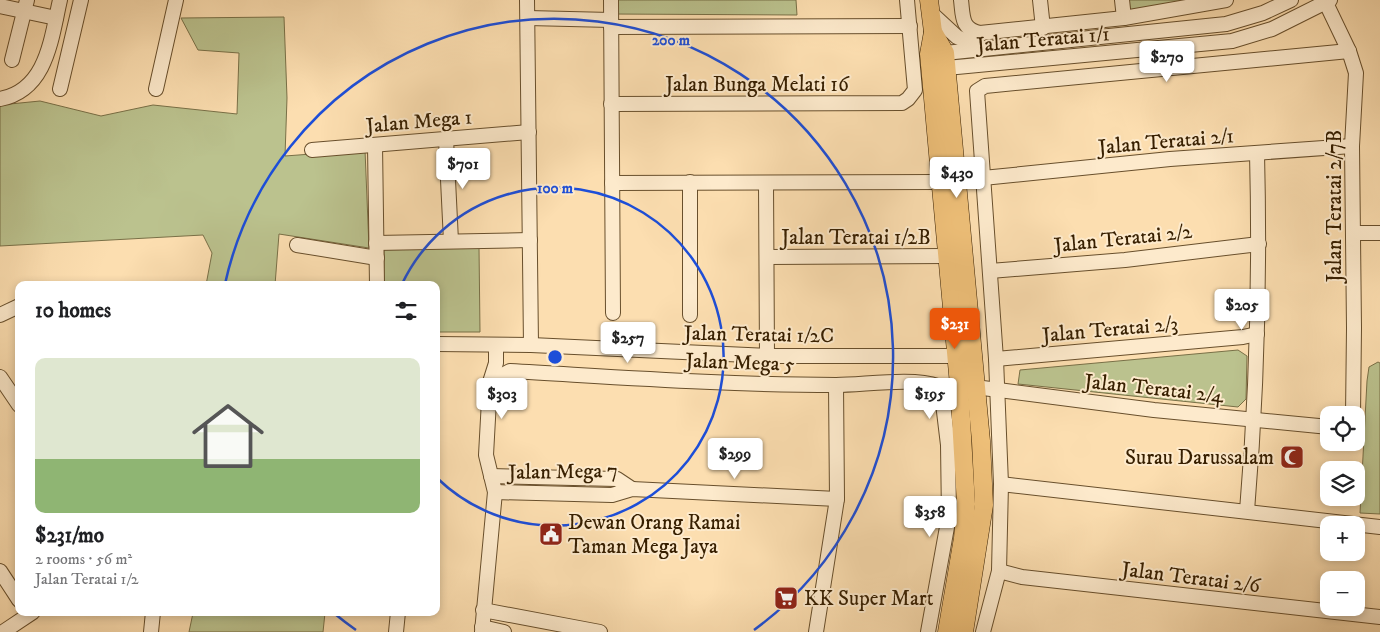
<!DOCTYPE html>
<html lang="en">
<head>
<meta charset="utf-8">
<style>
	:root { --surface:#fff; --page:#f2f2f2; --text:#202124; --muted:#757577; --line:#e0e0e0; --accent:#ea580c }
	body { margin:0; font-family:"IM FELL DW Pica",serif; background:var(--page); color:var(--text); height:100vh; display:flex; flex-direction:column; font-size:19px; white-space:nowrap }
	* { box-sizing:border-box; margin:0 }
	p { font-size:16px; color:var(--muted) }
	.icon { flex:none; width:28px; height:28px; fill:none; stroke:currentColor; stroke-width:2; stroke-linecap:round; stroke-linejoin:round }
	.map { position:relative; flex:1; overflow:hidden }
	.drawer { position:absolute; left:15px; top:281px; width:425px; height:335px; display:flex; flex-direction:column; background:var(--surface); border-radius:10px; box-shadow:0 2px 8px #0003 }
	.drawer>* { flex:none }
	.tools { position:absolute; left:1320px; top:406px; display:grid; gap:10px }
	.tools a { display:grid; place-items:center; width:45px; height:45px; border-radius:10px; background:var(--surface); box-shadow:0 2px 8px #0003; font-size:25px }
	.price { position:absolute; translate:-50% -42px; padding:0 11px; border-radius:5px; background:#fff; color:#222; font-size:16px; line-height:32px; filter:drop-shadow(0 1px 2px #0008) }
	.price::after { content:''; position:absolute; left:50%; top:30px; width:15px; height:11px; margin-left:-8px; background:inherit; clip-path:polygon(0 0,100% 0,50% 100%) }
	.price.current { background:var(--accent); color:#fff }
	ul { padding:0; list-style:none }
	li { display:grid; align-content:center; gap:10px; height:265px; padding:0 20px }
	li+li { border-top:1px solid var(--line) }
	li span { display:grid; place-items:center; height:155px; border-radius:10px; color:#555 }
	li>.icon { margin-inline-start:auto }
	span .icon { width:90px; height:90px; fill:#fffc; stroke-width:1 }
	li b { font-size:21px }
	h2 { display:flex; justify-content:space-between; align-items:center; height:60px; padding:0 20px; font-size:21px }
	.map>svg:first-child { display:block }
	.green { fill:#bbc28e; stroke:#797047 }
	.lines { fill:none; stroke-linecap:round; stroke-linejoin:round }
	.stream { stroke:#777d6c; stroke-width:3 }
	.minor-casing { stroke:#684f2c; stroke-width:16 }
	.major-casing { stroke:#371f00; stroke-width:19 }
	.minor { stroke:#fdeacc; stroke-width:14 }
	.major { stroke:#eebf78; stroke-width:18 }
	.ring { fill:none; stroke:#1d4ed8; stroke-width:2.5 }
	.labels { text-anchor:middle; stroke-width:4; stroke-linejoin:round; paint-order:stroke }
	.street-label { font-size:21px; fill:#371f00; stroke:#fdeacc }
	.poi-label { font-size:21px; fill:#371f00; stroke:#fdeacc; text-anchor:start }
	.centre { fill:#1d4ed8; stroke:#fdeacc; stroke-width:2.5 }
	.ring-label { font-size:15px; text-anchor:middle; font-weight:bold; fill:#1d4ed8; stroke:#fdeacc; stroke-width:4; stroke-linejoin:round; paint-order:stroke }
</style>
</head>
<body>
<div class="map">
<svg width="1380" height="632" viewBox="0 0 1380 632">
	<rect width="100%" height="100%" fill="#fcdeb0"/>
	<filter id="stains"><feTurbulence type="fractalNoise" baseFrequency=".004" numOctaves="4"/><feColorMatrix values="0 0 0 0 .2 0 0 0 0 .09 0 0 0 0 .02 0 0 0 .5 -.17"/></filter>
	<radialGradient id="worn" r=".72"><stop offset=".6" stop-color="#630" stop-opacity="0"/><stop offset="1" stop-color="#630" stop-opacity=".3"/></radialGradient>
	<g class="green">
		<polygon points="612,0 796,0 797,15 612,14"/>
		<polygon points="1127,0 1200,0 1128,13"/>
		<polygon points="284,17 287,98 285,156 365,150 369,248 279,234 275,285 206,285 212,253 203,235 0,246 0,105 40,101 101,116 153,105 237,114 239,53 198,50 181,18"/>
		<polygon points="479,247 480,332 436,332 436,285 384,285 384,248"/>
		<polygon points="1238,350 1247,356 1246,399 1238,407 1018,384 1020,370"/>
		<polygon points="1378,362 1380,363 1380,514 1360,513 1367,381 1369,367"/>
		<polygon points="193,613 193,612 325,613 323,632 189,632"/>
	</g>
	<g class="lines">
		<g class="stream">
			<polyline points="969,414 971,436"/>
			<polyline points="972,453 974,485"/>
		</g>
		<g class="minor-casing">
			<g id="minor">
				<polyline points="527,0 531,345"/>
				<polyline points="611,0 613,313"/>
				<path d="M 961,0 C 963,16 961,29 980,33 L 1124,18 L 1226,0"/>
				<polyline points="1040,0 1043,28"/>
				<polyline points="1122,0 1124,18"/>
				<polyline points="1326,3 1349,51 1356,73 1352,146 1354,328 1353,415"/>
				<polyline points="0,6 56,18"/>
				<polyline points="931,13 957,37 981,47"/>
				<polyline points="528,18 611,20"/>
				<polyline points="611,27 910,26"/>
				<polyline points="935,54 1226,24 1263,13 1291,0"/>
				<polyline points="12,60 27,0"/>
				<polyline points="936,69 1232,41 1272,29 1330,0"/>
				<polyline points="60,89 81,0"/>
				<polyline points="156,89 176,0"/>
				<path d="M 0,99 C 47,90 51,39 60,0"/>
				<polyline points="611,104 902,103 908,99 915,90 907,0"/>
				<polyline points="446,139 451,241"/>
				<polyline points="375,145 377,285"/>
				<polyline points="312,150 529,132"/>
				<polyline points="983,178 1170,159 1352,146"/>
				<polyline points="690,182 690,315"/>
				<polyline points="612,183 939,182"/>
				<polyline points="766,183 767,356"/>
				<polyline points="1354,233 1380,233"/>
				<polyline points="376,243 530,240"/>
				<polyline points="297,245 377,258"/>
				<polyline points="767,257 946,256"/>
				<polyline points="990,271 1125,260 1259,244"/>
				<polyline points="0,315 19,306"/>
				<polyline points="436,344 531,345 767,356 955,356"/>
				<polyline points="996,359 1243,337 1257,334"/>
				<polyline points="0,377 19,405"/>
				<path d="M 490,382 L 510,371 C 618,377 727,385 836,385 C 864,385 912,377 938,386 L 942,395 L 948,445 L 949,516 L 928,632"/>
				<polyline points="975,387 1154,410 1329,427"/>
				<polyline points="491,476 617,479 632,489"/>
				<polyline points="1001,484 1380,527"/>
				<polyline points="495,492 612,495 632,489 837,499"/>
				<path d="M 1247,511 C 1257,392 1260,272 1257,153"/>
				<polyline points="0,571 19,600"/>
				<polyline points="999,571 1022,577 1380,617"/>
				<polyline points="483,610 600,632"/>
				<polyline points="482,627 504,632"/>
				<polyline points="3,632 33,612"/>
				<polyline points="151,632 153,612"/>
				<polyline points="396,632 398,612"/>
				<polyline points="482,632 495,492 486,455 490,382 496,363 496,346"/>
				<polyline points="816,632 837,499 836,385"/>
				<polyline points="983,632 999,571 1001,484 996,359 977,91 985,86 1349,51"/>
			</g>
		</g>
		<g class="major-casing">
			<g id="major">
				<polyline points="929,0 933,32 929,54 959,385 966,504 963,538 947,632"/>
				<polyline points="933,32 945,53 981,441 984,505 964,632"/>
			</g>
		</g>
		<use href="#minor" class="minor"/>
		<use href="#major" class="major"/>
	</g>
	<g class="ring">
		<path d="M402 284A169 169 0 1 1 437 478"/>
		<path d="M356 630A338 338 0 0 1 335 614M225 284A338 338 0 1 1 754 630"/>
	</g>
	<defs>
		<g id="mosque-square" transform="scale(1.25)"><rect x="-9" y="-9" width="18" height="18" rx="4" fill="#8f2418" stroke="#fdeacc"/><path d="M3.5-4.9A6 6 0 1 0 3.5 4.9A5 5 0 1 1 3.5-4.9Z" fill="#fff"/></g>
		<g id="civic-square" transform="scale(1.25)"><rect x="-9" y="-9" width="18" height="18" rx="4" fill="#8f2418" stroke="#fdeacc"/><path d="M-.6-6.5H3V-4.5H.6V-3L4-1V1h2V6H-6V1h2V-1L-.6-3ZM-1.2 2.5V6h2.4V2.5Z" fill="#fff"/></g>
		<g id="supermarket-square" transform="scale(1.25)"><rect x="-9" y="-9" width="18" height="18" rx="4" fill="#8f2418" stroke="#fdeacc"/><path d="M-6-5.5h2.5l.6 2H6L4.5 2H-2.5L-4.4-4H-6ZM-1.5 3.2a1.3 1.3 0 1 0 .1 0ZM3 3.2a1.3 1.3 0 1 0 .1 0Z" fill="#fff"/></g>
	</defs>
	<g fill-rule="evenodd">
		<use href="#mosque-square" x="1292" y="457"/>
		<use href="#civic-square" x="551" y="534"/>
		<use href="#supermarket-square" x="786" y="598"/>
	</g>
	<g class="labels">
		<g class="street-label">
			<text transform="translate(1043 39) rotate(-5)" y="7">Jalan Teratai 1/1</text>
			<text x="757" y="91">Jalan Bunga Melati 16</text>
			<text transform="translate(419 121) rotate(-5)" y="7">Jalan Mega 1</text>
			<text transform="translate(1166 141) rotate(-5)" y="7">Jalan Teratai 2/1</text>
			<text transform="translate(1334 206) rotate(-90)" y="7">Jalan Teratai 2/7B</text>
			<text x="856" y="244">Jalan Teratai 1/2B</text>
			<text transform="translate(1123 238) rotate(-6)" y="7">Jalan Teratai 2/2</text>
			<text transform="translate(1110 329) rotate(-5)" y="7">Jalan Teratai 2/3</text>
			<text transform="translate(759 334) rotate(1)" y="7">Jalan Teratai 1/2C</text>
			<text transform="translate(740 362) rotate(2)" y="7">Jalan Mega 5</text>
			<text transform="translate(1154 388) rotate(6)" y="7">Jalan Teratai 2/4</text>
			<text transform="translate(563 471) rotate(-1)" y="7">Jalan Mega 7</text>
			<text transform="translate(1191 577) rotate(7)" y="7">Jalan Teratai 2/6</text>
		</g>
		<g class="poi-label">
			<text x="1274" y="464" text-anchor="end">Surau Darussalam</text>
			<text x="568" y="529">Dewan Orang Ramai<tspan x="568" dy="24">Taman Mega Jaya</tspan></text>
			<text x="804" y="605">KK Super Mart</text>
		</g>
	</g>
	<circle cx="555" cy="357" r="8" class="centre"/>
	<g class="ring-label">
		<text x="671" y="45">200 m</text>
		<text x="555" y="193">100 m</text>
	</g>
	<rect width="100%" height="100%" filter="url(#stains)"/>
	<rect width="100%" height="100%" fill="url(#worn)"/>
</svg>
<div class="tools">
<a><svg class="icon" aria-label="locate" viewBox="0 0 24 24"><circle cx="12" cy="12" r="6"/><path d="M12 2v4M12 18v4M2 12h4M18 12h4"/></svg></a>
<a><svg class="icon" aria-label="layers" viewBox="0 0 24 24"><path d="M12 4l9 5-9 5-9-5zM3 14l9 5 9-5"/></svg></a>
<a>+</a>
<a>−</a>
</div>
<b class="price" style="left:1167px;top:83px">$270</b>
<b class="price" style="left:463px;top:190px">$701</b>
<b class="price" style="left:957px;top:199px">$430</b>
<b class="price" style="left:1242px;top:331px">$205</b>
<b class="price current" style="left:955px;top:350px">$231</b>
<b class="price" style="left:628px;top:364px">$257</b>
<b class="price" style="left:502px;top:420px">$303</b>
<b class="price" style="left:930px;top:420px">$195</b>
<b class="price" style="left:735px;top:480px">$299</b>
<b class="price" style="left:930px;top:538px">$358</b>
<section class="drawer">
<h2>10 homes<svg class="icon" aria-label="filters" viewBox="0 0 24 24"><path d="M4 7h16M4 17h16"/><circle cx="9" cy="7" r="2"/><circle cx="15" cy="17" r="2"/></svg></h2>
<ul>
<li><span style="background:linear-gradient(#dfe7d0 65%,#8fb573 0)"><svg class="icon" aria-label="home" viewBox="0 0 24 24"><path d="M3 11l9-7 9 7M6 9v11h12V9"/></svg></span><div><b>$231/mo</b><p>2 rooms · 56 m²</p><p>Jalan Teratai 1/2</p></div></li>
</ul>
</section>
</div>
</body>
</html>
